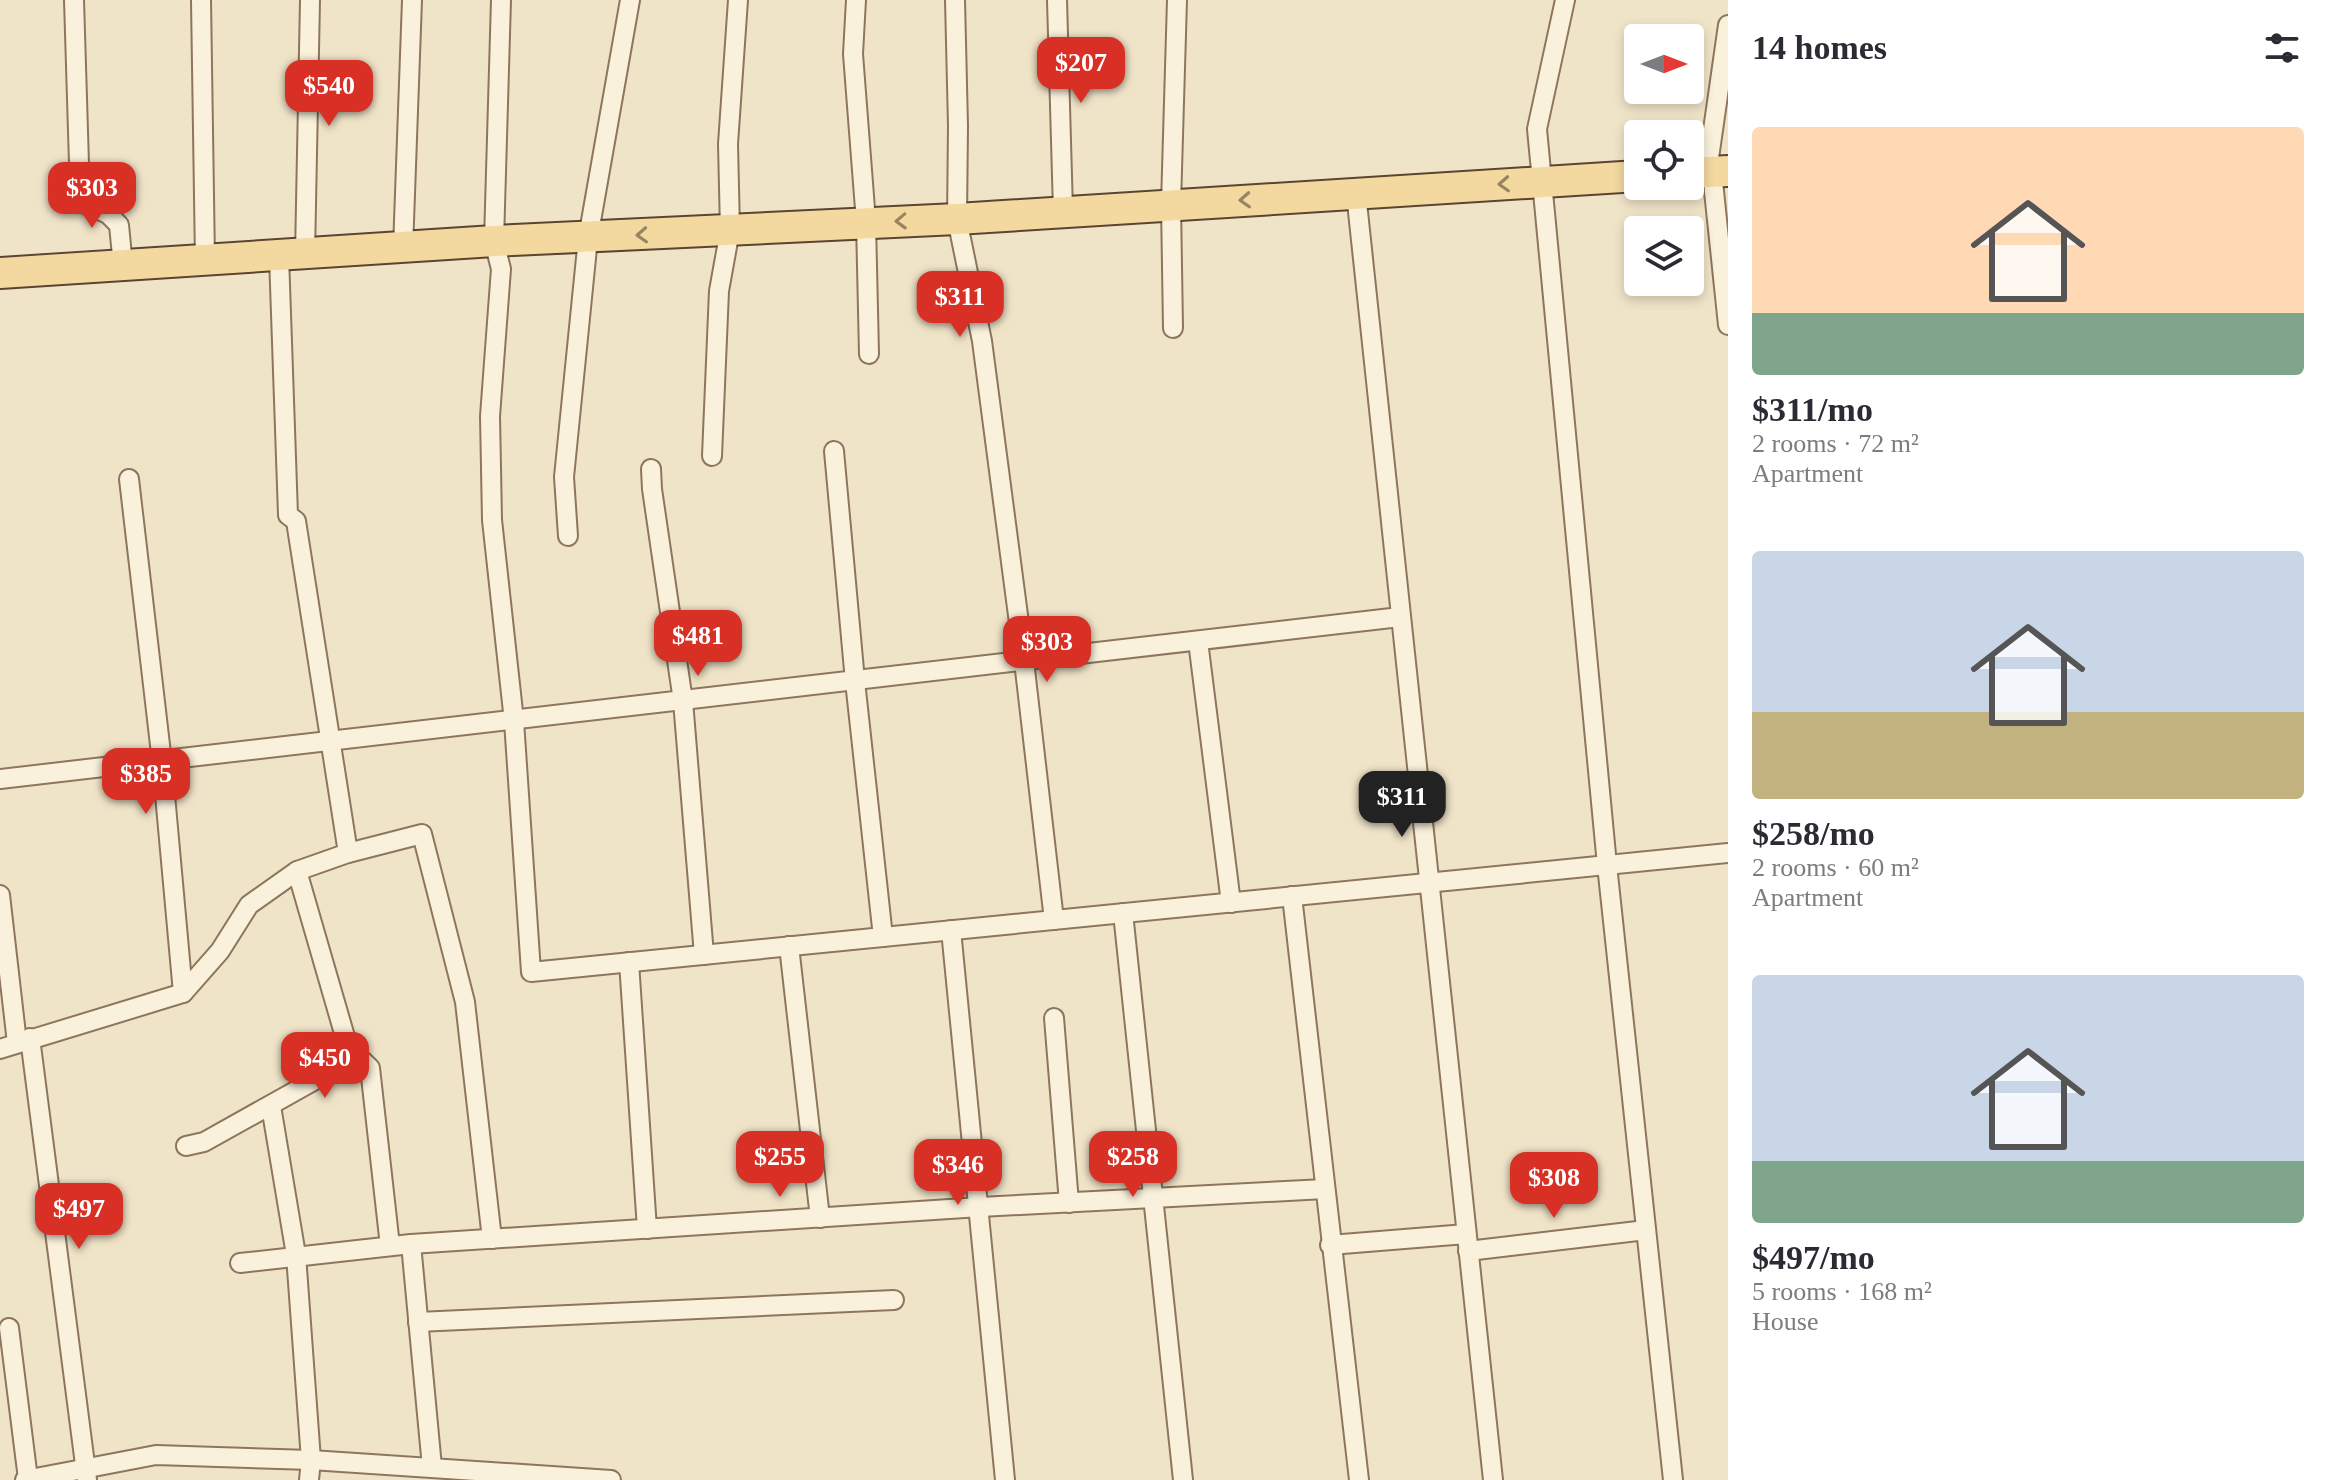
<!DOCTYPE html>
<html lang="en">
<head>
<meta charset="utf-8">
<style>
	:root { --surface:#fff; --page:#f7f7f7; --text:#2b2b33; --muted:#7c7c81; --accent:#d93025 }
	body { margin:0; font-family:"Times New Roman",serif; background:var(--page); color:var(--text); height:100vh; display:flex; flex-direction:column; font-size:30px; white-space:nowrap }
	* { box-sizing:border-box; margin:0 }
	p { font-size:26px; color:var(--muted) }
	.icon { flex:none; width:44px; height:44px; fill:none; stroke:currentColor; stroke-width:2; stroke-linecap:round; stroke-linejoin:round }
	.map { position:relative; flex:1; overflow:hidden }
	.side { display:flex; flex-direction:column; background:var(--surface); width:600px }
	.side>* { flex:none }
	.needle { width:52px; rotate:90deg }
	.tools { position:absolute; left:1624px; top:24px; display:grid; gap:16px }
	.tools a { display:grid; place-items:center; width:80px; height:80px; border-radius:8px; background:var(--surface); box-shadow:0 4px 12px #0003; font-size:40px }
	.price { position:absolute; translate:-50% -68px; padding:0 18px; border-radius:16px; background:var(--accent); color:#fff; font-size:26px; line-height:52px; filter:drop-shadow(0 2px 4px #0008) }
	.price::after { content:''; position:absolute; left:50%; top:48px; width:24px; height:18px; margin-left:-12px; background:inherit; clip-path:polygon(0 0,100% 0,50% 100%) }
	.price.on { background:#222; color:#fff }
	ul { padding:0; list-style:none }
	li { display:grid; align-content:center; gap:16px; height:424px; padding:0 24px }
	li span { display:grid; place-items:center; height:248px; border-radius:8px; color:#555 }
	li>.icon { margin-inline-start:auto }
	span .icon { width:144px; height:144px; fill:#fffc; stroke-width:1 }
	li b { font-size:34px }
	h2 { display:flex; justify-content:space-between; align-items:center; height:96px; padding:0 24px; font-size:34px }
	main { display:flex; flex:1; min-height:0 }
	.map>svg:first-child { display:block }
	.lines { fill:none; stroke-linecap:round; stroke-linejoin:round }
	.street-casing { stroke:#8d765c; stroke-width:22 }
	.primary-casing { stroke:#5b4430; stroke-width:34 }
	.street { stroke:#faf1dc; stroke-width:18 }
	.primary { stroke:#f3d9a0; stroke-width:30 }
	.oneway { stroke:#988460 }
</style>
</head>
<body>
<main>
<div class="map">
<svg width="1728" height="1480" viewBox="0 0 1728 1480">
	<rect width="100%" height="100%" fill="#f0e4c8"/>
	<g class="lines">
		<g class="street-casing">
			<g id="street">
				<polyline points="74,0 80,197 83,203 108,214 119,225 123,266"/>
				<polyline points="201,0 205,261"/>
				<polyline points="501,0 494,241 501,269 490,416 492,520 514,721 531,972 1728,853"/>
				<polyline points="856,0 853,54 866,222 869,354"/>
				<polyline points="955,0 958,126 957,219 982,341 1024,661 1054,920"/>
				<polyline points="1057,0 1063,211"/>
				<polyline points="1565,0 1537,129 1607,865 1673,1480"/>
				<polyline points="1707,172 1728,25"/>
				<polyline points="1712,172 1728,325"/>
				<polyline points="1356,193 1493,1480"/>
				<polyline points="403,249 412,0"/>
				<polyline points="305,255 310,0"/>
				<polyline points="279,256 288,515 296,521 348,853 297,871 348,1047 370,1068 390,1246"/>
				<polyline points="1173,328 1171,204 1177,0"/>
				<polyline points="834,451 855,681 883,937"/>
				<polyline points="712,456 719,291 730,230 728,144 738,0"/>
				<polyline points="651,469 652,489 683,701 704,955"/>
				<polyline points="568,536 564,477 588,238 630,0"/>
				<polyline points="1198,641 1231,903"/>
				<polyline points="0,779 1400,617"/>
				<polyline points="348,853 422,834 465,1002 492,1239"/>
				<polyline points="0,895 17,1043"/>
				<polyline points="1292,896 1359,1480"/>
				<polyline points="1123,913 1183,1480"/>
				<polyline points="951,930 1005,1480"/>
				<polyline points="789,946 820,1218"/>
				<polyline points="629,962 647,1229"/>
				<polyline points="183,993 220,951 249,905 297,871"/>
				<polyline points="1054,1018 1069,1203"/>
				<polyline points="30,1038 87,1480"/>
				<polyline points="0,1049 183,993 162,762 129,479"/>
				<polyline points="271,1106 296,1255 311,1460 309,1480"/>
				<polyline points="186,1146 204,1142 358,1056"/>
				<polyline points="411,1244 432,1467"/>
				<polyline points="1330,1245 1466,1234"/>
				<polyline points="1468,1251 1646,1230"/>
				<polyline points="240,1263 411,1244 980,1207 1325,1189"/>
				<polyline points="418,1322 894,1300"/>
				<polyline points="9,1328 28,1479"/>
				<polyline points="25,1480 156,1455 311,1460 611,1480"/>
			</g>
		</g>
		<g class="primary-casing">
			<g id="primary">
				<polyline points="1690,173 1728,171"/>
				<polyline points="0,273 494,241 957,219 1638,176"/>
			</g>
		</g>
		<use href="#street" class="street"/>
		<use href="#primary" class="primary"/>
	</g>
	<defs><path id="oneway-chevron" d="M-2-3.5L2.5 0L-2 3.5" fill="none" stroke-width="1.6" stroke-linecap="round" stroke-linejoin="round" transform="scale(2)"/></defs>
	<g class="oneway">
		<use href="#oneway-chevron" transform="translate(1504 184) rotate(177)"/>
		<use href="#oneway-chevron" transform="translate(1245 200) rotate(177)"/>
		<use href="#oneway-chevron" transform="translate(901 221) rotate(178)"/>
		<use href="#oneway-chevron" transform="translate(642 235) rotate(177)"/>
	</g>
</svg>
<div class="tools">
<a><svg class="needle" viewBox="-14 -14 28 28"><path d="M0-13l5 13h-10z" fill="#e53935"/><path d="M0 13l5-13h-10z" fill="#7c7c81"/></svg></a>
<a><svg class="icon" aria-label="locate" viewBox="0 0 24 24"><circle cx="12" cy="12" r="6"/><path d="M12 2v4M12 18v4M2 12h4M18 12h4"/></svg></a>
<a><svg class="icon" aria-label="layers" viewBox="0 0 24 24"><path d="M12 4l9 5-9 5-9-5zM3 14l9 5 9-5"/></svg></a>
</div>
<b class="price" style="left:1081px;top:105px">$207</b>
<b class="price" style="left:329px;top:128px">$540</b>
<b class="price" style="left:92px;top:230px">$303</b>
<b class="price" style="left:960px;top:339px">$311</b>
<b class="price" style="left:698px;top:678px">$481</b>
<b class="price" style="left:1047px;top:684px">$303</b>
<b class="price" style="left:146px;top:816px">$385</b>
<b class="price on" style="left:1402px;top:839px">$311</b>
<b class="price" style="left:325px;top:1100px">$450</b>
<b class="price" style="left:780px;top:1199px">$255</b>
<b class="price" style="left:1133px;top:1199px">$258</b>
<b class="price" style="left:958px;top:1207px">$346</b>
<b class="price" style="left:1554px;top:1220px">$308</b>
<b class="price" style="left:79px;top:1251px">$497</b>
</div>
<section class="side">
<h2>14 homes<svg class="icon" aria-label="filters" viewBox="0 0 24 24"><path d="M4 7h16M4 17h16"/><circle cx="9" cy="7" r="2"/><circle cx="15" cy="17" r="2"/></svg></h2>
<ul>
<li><span style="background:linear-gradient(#ffd9b3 75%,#7fa58c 0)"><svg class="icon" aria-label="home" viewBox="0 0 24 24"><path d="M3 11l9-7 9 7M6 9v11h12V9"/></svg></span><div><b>$311/mo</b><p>2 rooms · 72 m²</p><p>Apartment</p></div></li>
<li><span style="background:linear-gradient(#c9d6e8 65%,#c2b280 0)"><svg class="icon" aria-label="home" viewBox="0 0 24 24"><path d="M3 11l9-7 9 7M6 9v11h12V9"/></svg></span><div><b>$258/mo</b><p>2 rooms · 60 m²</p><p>Apartment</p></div></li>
<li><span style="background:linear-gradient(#c9d6e8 75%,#7fa58c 0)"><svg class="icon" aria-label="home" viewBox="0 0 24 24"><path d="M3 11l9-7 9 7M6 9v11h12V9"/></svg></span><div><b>$497/mo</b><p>5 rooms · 168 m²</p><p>House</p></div></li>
</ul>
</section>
</main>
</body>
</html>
